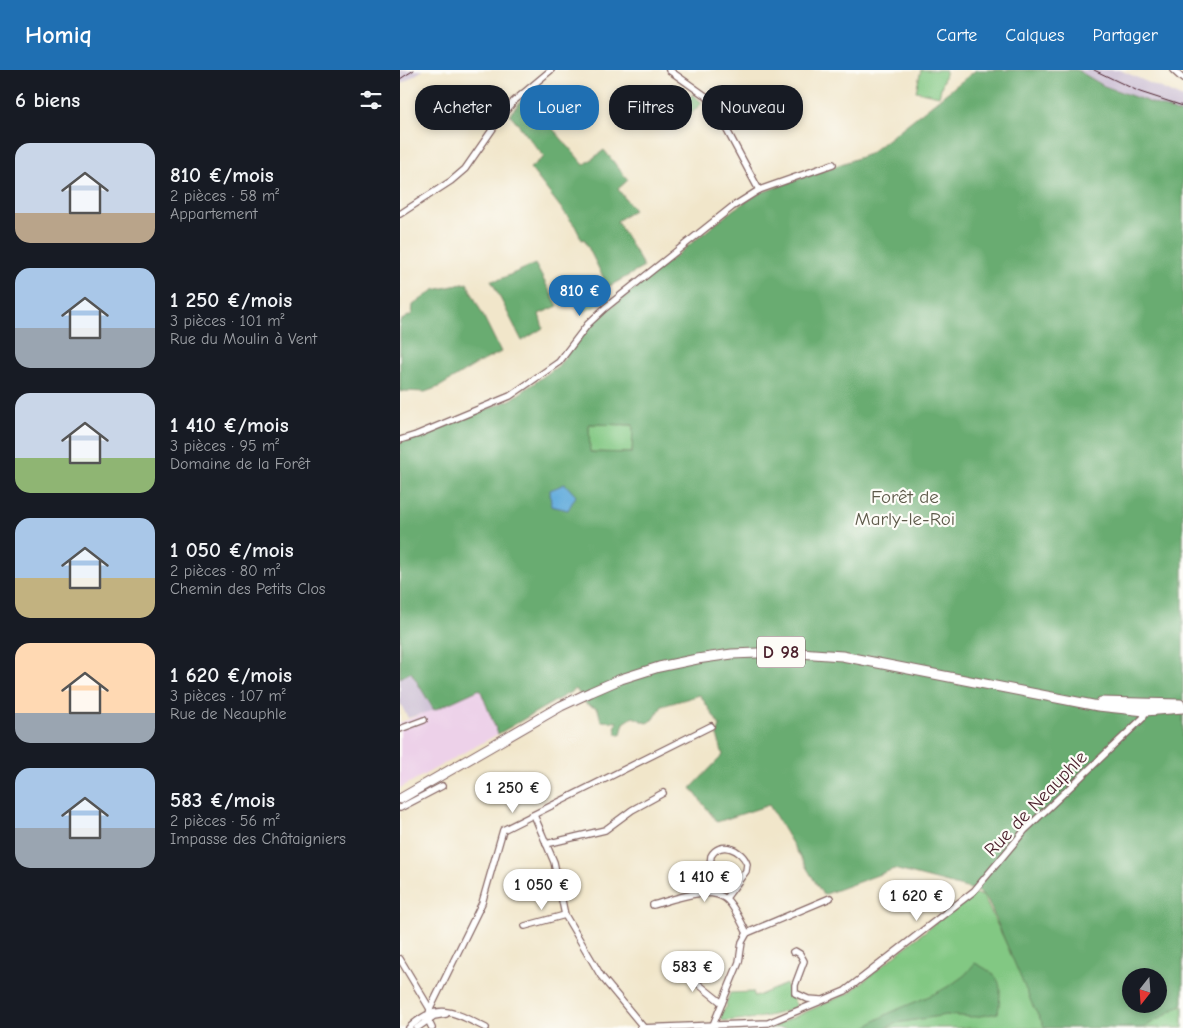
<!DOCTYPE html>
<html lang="fr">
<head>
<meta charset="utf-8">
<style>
	:root { --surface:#171b24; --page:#20242c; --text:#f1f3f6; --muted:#9ea1a6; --accent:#1f6fb2 }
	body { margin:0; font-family:"Comic Neue",sans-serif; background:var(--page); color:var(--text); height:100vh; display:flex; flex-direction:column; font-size:19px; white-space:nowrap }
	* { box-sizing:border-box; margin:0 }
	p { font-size:16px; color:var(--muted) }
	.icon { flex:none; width:28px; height:28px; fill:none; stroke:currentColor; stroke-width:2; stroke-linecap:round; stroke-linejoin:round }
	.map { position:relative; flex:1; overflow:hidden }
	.sheet { display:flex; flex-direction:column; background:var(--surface); width:400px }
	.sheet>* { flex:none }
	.banner { position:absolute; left:15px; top:15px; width:475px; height:45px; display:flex; gap:10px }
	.needle { width:32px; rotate:197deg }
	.buttons { position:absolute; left:722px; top:898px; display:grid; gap:10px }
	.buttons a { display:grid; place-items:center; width:45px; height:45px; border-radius:50%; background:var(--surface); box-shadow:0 2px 8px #0003; font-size:25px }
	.price { position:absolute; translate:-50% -42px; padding:0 11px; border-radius:18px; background:#fff; color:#222; font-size:16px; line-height:32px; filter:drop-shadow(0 1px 2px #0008) }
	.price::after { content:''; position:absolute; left:50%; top:30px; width:15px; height:11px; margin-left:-8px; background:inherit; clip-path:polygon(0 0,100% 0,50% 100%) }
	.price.on { background:var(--accent); color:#fff }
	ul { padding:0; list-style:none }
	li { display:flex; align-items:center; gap:15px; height:125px; padding:0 15px }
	li span { display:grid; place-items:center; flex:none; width:140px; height:100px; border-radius:15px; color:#555 }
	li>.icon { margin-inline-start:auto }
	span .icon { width:60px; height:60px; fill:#fffc; stroke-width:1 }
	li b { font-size:21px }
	h2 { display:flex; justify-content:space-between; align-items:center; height:60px; padding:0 15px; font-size:21px }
	.pill { padding:0 18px; border-radius:20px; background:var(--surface); box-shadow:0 2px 8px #0003; font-size:18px; line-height:45px }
	.pill.on { background:var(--accent); color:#fff }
	header { display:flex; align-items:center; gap:30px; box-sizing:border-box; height:70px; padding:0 25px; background:var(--accent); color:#fff }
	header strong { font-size:24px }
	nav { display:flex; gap:28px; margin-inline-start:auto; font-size:18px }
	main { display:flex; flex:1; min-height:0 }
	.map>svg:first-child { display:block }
	.built { fill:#edd1e9 }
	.industrial { fill:#ccbfd4 }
	.green { fill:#82c883; stroke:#667457 }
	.forest { fill:#69ac71; stroke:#5a664e; fill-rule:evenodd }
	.water { fill:#66aedd; stroke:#586684 }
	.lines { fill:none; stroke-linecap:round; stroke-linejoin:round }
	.minor-casing { stroke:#846563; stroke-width:8 }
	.primary-casing { stroke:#846563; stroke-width:11 }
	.minor { stroke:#fff; stroke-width:5.5 }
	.primary { stroke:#fff; stroke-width:9 }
	.tram { stroke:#4a1f2b; stroke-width:1 }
	.labels { text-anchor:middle; stroke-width:4.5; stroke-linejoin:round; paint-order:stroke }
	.shield { fill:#fdfcf7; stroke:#806168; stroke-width:1 }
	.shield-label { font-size:18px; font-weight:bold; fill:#4a1f2b }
	.park-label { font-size:19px; fill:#5e5a4a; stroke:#fdfcf7 }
	.street-label { font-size:19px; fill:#4a1f2b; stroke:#fdfcf7 }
</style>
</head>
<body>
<header>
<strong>Homiq</strong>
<nav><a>Carte</a><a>Calques</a><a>Partager</a></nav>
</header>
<main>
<section class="sheet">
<h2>6 biens<svg class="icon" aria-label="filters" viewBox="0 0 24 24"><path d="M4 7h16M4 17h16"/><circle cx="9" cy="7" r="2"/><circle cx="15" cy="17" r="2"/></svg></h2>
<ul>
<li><span style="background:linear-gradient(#c9d6e8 70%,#b9a48a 0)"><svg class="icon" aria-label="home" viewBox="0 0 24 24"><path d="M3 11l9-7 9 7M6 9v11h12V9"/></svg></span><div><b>810 €/mois</b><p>2 pièces · 58 m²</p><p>Appartement</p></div></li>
<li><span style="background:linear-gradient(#a9c7e8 60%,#9aa5b1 0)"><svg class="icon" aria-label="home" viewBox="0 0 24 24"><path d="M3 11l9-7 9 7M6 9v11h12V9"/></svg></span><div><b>1 250 €/mois</b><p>3 pièces · 101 m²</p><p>Rue du Moulin à Vent</p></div></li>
<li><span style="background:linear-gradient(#c9d6e8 65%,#8fb573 0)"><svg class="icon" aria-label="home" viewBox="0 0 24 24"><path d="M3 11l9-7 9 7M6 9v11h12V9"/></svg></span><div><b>1 410 €/mois</b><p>3 pièces · 95 m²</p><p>Domaine de la Forêt</p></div></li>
<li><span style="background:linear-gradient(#a9c7e8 60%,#c2b280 0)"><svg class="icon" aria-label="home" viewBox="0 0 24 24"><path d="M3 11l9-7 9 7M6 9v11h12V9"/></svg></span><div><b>1 050 €/mois</b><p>2 pièces · 80 m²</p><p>Chemin des Petits Clos</p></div></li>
<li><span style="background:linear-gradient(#ffd9b3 70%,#9aa5b1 0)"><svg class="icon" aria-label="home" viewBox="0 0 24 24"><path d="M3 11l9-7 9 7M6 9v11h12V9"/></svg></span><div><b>1 620 €/mois</b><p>3 pièces · 107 m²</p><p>Rue de Neauphle</p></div></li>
<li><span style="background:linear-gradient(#a9c7e8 60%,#9aa5b1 0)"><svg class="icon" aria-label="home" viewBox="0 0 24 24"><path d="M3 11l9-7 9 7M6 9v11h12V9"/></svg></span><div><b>583 €/mois</b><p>2 pièces · 56 m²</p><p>Impasse des Châtaigniers</p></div></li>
</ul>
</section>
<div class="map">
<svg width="783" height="958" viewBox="0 0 783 958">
	<rect width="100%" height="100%" fill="#fdfcf7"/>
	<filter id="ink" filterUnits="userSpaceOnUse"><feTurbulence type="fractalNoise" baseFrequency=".02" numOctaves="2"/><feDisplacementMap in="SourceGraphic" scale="10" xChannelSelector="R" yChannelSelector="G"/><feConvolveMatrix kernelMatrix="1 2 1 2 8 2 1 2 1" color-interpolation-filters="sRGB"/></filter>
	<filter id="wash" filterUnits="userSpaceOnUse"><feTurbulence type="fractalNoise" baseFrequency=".0096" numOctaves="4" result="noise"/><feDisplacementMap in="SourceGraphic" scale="20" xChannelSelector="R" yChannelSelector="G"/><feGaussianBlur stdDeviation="1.12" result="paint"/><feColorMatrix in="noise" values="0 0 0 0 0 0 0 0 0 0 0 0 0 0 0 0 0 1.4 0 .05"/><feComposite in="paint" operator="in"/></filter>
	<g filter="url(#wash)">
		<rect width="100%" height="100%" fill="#f1e6ca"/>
		<polygon class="built" points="80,619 98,664 0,718 0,653"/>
		<g class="industrial">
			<polygon points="0,0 23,0 0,15"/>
			<polygon points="677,0 720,0 783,28 783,44 704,16"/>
			<polygon points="11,602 34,640 8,648 0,633 0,608"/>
		</g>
		<g class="green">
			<polygon points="521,0 546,0 539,26 516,21"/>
			<polygon points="293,24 302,33 283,52 274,43"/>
			<polygon points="201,223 205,232 182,242 178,232"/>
			<polygon points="189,354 234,355 232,383 189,382"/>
			<polygon points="572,823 583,826 648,958 369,958 449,923"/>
			<path d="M 386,914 L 397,937 C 370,948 351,949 323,951 L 320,947 L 324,939 L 327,937 L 326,933 L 330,923 L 353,922 L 355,927 Z"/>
			<polygon points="783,936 783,958 711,958"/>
		</g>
		<g class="forest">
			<path d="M 576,0 L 677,0 L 704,16 L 783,44 L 783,934 L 743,958 L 645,958 L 632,934 L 588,831 L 578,821 L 494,799 L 423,825 L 369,735 L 317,752 L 291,718 L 323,685 L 317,665 L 320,656 L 300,625 L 262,636 L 254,649 L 247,653 L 233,647 L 224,653 L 221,664 L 217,664 L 215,658 L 217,652 L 201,651 L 198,639 L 186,634 L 176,619 L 98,664 L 80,619 L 34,640 L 11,602 L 0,608 L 0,372 L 19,367 L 112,329 L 158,296 L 189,255 L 334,139 L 360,123 L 469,84 ZM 189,354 L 233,355 L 232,383 L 190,382 ZM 731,906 L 759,906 L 759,934 L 731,934 Z"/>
			<polygon points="125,26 184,95 204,80 228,110 218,119 234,140 217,151 244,197 208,217 184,169 182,170 175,156 130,98 144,87 110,44"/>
			<polygon points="135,194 158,236 139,244 143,258 122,271 91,210 98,210"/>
			<polygon points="67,213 101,282 75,295 39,317 25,322 4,321 0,322 0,251 12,244 13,235 34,220"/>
			<path d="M 575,893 C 603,907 602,913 598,943 L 574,947 L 546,945 L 497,953 L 485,958 L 465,958 C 494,935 534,930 562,907 C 567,904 571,897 575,893 Z"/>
		</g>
		<polygon class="water" points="165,414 176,426 168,440 151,436 150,420"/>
	</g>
	<g filter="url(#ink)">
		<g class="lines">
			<g class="minor-casing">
				<g id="minor">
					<polyline points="269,0 307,27 315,38 359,120"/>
					<polyline points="773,0 783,9"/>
					<polyline points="0,144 51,111 65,99 101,47 114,31 151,0"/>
					<polyline points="0,370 16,365 110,326 159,292 188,254 205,238 332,137 359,120 433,94"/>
					<polyline points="0,659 24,650"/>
					<polyline points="0,738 42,716"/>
					<polyline points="134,745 154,792 165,845 201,906 244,958"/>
					<polyline points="146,774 205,760 232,740 263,723"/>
					<path d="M 307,823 L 311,786 C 320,770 342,779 347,794 L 346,801 L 326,828"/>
					<path d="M 253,835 C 272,830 309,815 326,829 C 334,835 342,854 347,863"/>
					<polyline points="125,856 165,845"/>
					<polyline points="393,882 395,881 400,884 404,891 395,915 395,923 408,929 421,930"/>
					<polyline points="0,889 30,939 28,950"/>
					<polyline points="277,897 322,933"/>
					<polyline points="30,939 82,833 103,760 311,656"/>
					<polyline points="25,948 28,950 32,958"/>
					<polyline points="313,955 339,892 342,872 347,863 430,828"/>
					<path d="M 9,958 C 38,930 55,943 86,958"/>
					<polyline points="17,958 34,946 46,944"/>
					<polyline points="240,958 368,953 445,921 574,821 625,760 743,648 746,640"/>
				</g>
			</g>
			<g class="primary-casing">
				<g id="primary">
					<polyline points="701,632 780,634"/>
					<polyline points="0,729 161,636 191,622 221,609 259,597 297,589 332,584 385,582 442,586 698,636 745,641 783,638"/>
				</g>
			</g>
			<use href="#minor" class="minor"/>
			<use href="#primary" class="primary"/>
			<g class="tram">
				<polyline points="694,0 740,22 783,36"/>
				<polyline points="0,9 14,0"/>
			</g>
		</g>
	</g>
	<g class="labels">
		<rect class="shield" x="357" y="566.5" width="48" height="31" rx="4"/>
		<g class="shield-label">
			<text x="381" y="588">D 98</text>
		</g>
		<g class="park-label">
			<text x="505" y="433">Forêt de<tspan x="505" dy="22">Marly-le-Roi</tspan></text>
		</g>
		<g class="street-label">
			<text transform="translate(635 733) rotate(-46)" y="7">Rue de Neauphle</text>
		</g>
	</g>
</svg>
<div class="buttons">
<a><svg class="needle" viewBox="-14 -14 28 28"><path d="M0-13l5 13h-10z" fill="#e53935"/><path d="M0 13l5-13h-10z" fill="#9ea1a6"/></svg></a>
</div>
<b class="price on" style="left:180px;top:247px">810 €</b>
<b class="price" style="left:113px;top:744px">1 250 €</b>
<b class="price" style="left:305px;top:833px">1 410 €</b>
<b class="price" style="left:142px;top:841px">1 050 €</b>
<b class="price" style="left:517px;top:852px">1 620 €</b>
<b class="price" style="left:293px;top:923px">583 €</b>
<div class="banner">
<a class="pill">Acheter</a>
<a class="pill on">Louer</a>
<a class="pill">Filtres</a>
<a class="pill">Nouveau</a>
</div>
</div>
</main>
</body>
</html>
